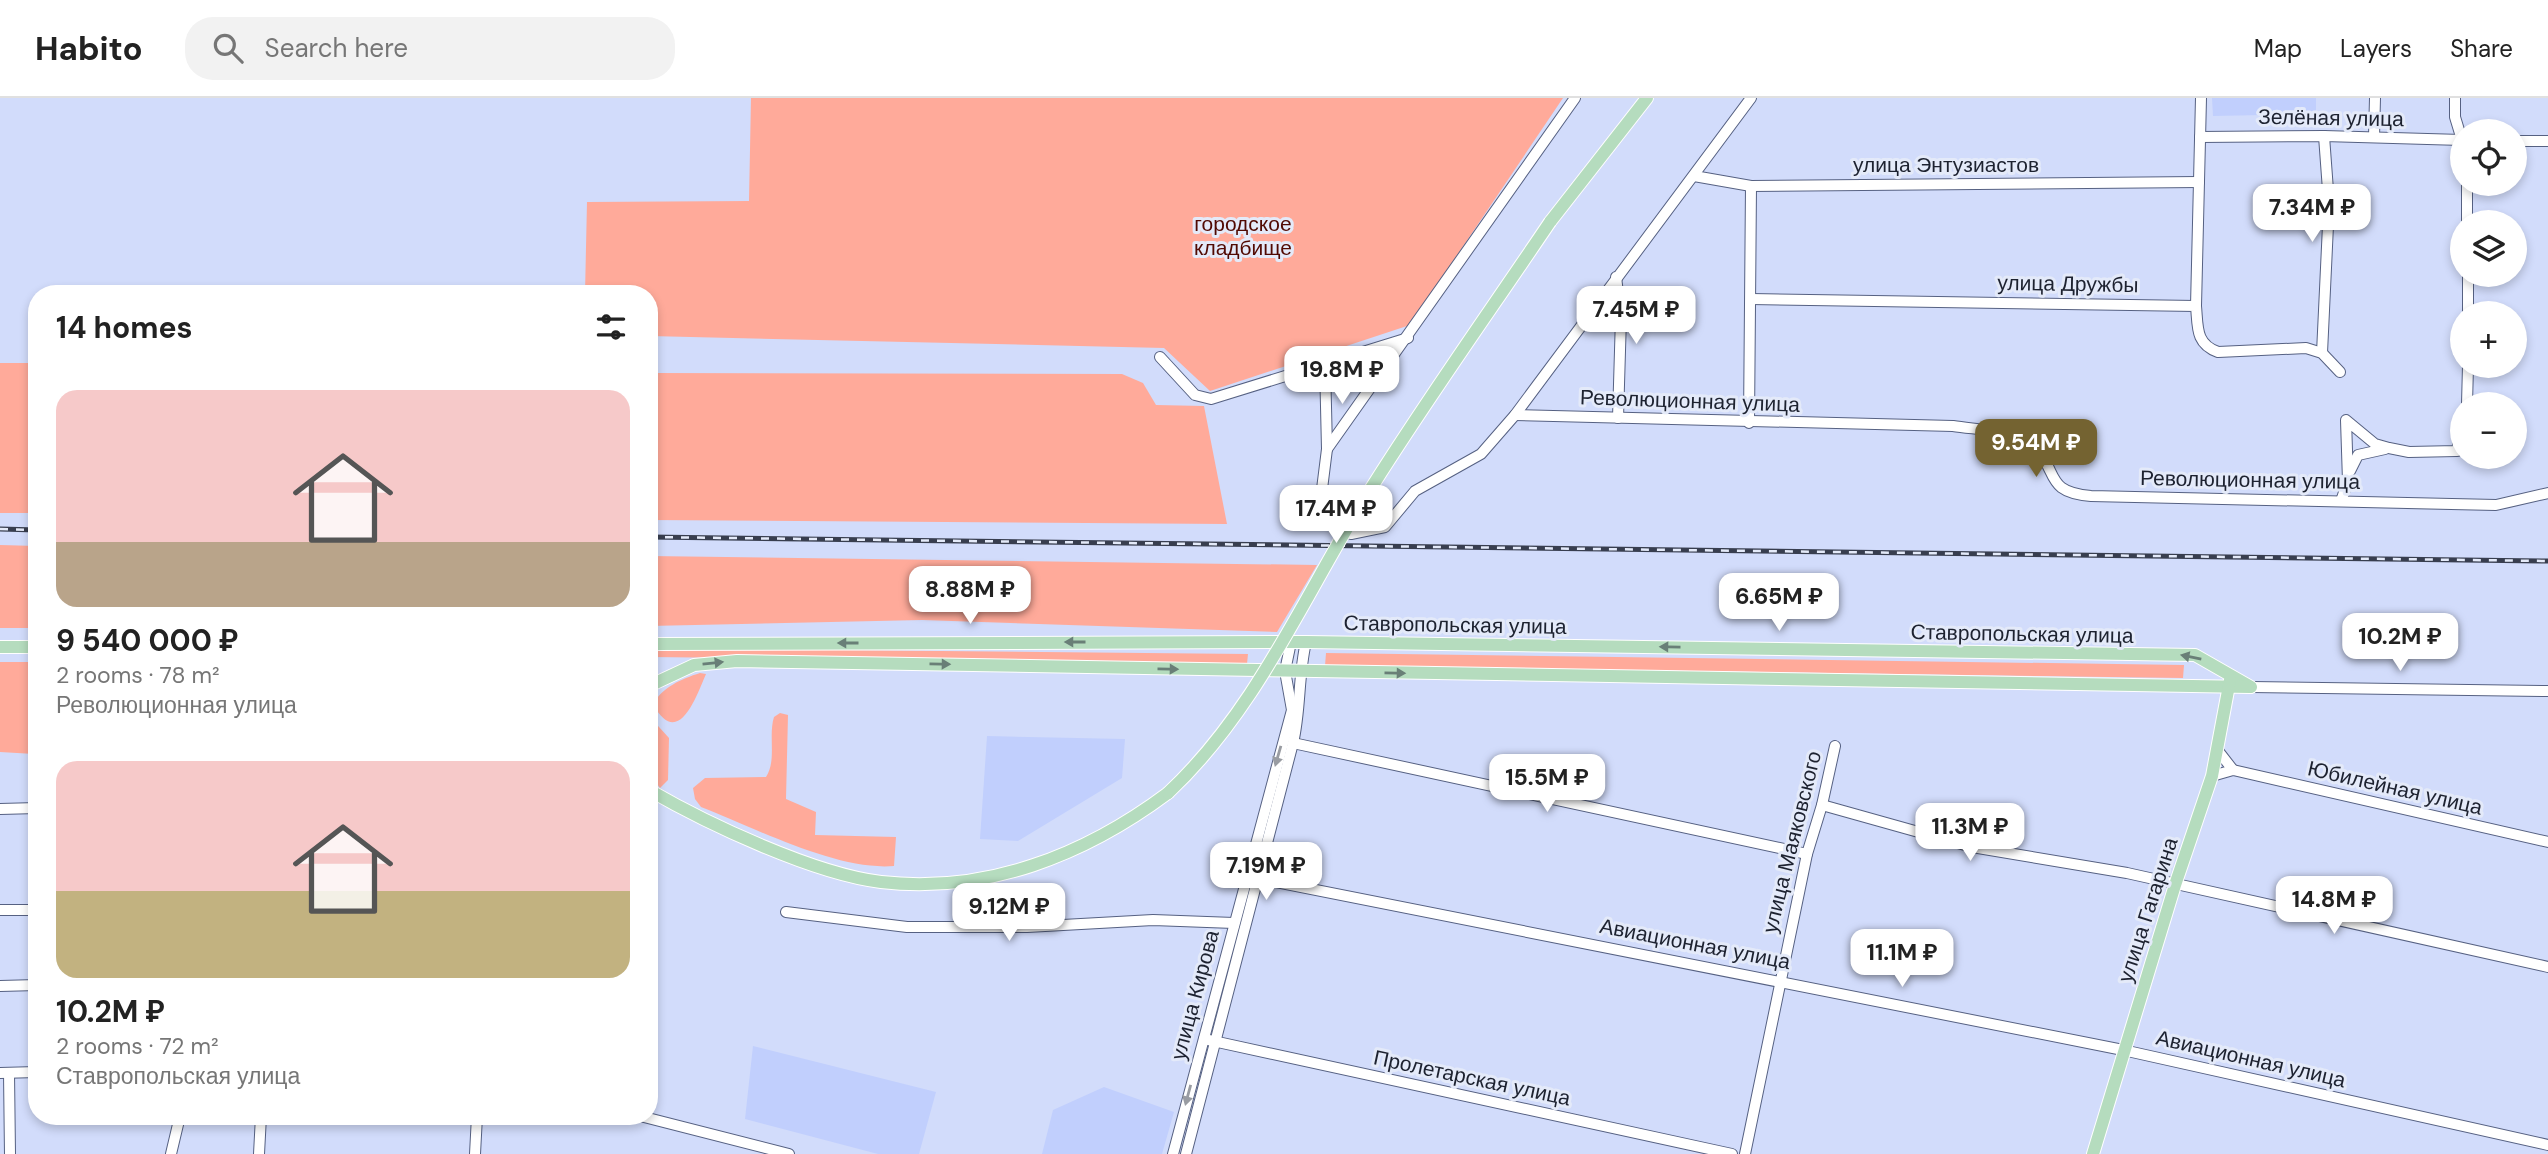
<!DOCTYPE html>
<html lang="en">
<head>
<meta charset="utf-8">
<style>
	:root { --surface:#fff; --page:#f2f2f2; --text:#222; --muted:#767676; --line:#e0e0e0; --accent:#746331 }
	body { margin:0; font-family:"DM Sans",sans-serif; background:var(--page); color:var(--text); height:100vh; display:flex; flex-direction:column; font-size:26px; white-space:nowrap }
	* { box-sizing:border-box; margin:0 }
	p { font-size:23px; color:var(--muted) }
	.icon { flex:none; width:38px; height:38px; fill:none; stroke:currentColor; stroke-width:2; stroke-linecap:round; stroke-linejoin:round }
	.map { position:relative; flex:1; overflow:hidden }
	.sheet { position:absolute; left:28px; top:187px; width:630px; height:840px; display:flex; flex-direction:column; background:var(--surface); border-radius:28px; box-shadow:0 4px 10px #0003 }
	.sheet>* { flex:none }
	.controls { position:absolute; left:2450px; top:21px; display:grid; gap:14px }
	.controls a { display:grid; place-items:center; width:77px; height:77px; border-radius:50%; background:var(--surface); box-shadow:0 4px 10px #0003; font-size:35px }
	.price { position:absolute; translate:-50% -60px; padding:0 16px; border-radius:14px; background:#fff; color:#222; font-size:23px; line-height:46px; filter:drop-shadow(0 2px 4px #0008) }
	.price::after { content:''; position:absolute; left:50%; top:42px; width:21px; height:16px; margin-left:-10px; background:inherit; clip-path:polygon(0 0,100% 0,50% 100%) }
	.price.selected { background:var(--accent); color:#fff }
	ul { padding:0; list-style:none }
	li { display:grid; align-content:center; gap:14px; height:371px; padding:0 28px }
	li span { display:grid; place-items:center; height:217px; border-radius:21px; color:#555 }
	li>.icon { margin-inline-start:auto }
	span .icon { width:126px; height:126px; fill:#fffc; stroke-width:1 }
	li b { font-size:30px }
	h2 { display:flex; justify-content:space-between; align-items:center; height:84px; padding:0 28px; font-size:30px }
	header { display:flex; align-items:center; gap:42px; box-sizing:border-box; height:98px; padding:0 35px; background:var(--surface); border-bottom:2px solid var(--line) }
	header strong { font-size:33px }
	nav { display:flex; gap:38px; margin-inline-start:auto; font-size:24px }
	.search { width:490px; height:63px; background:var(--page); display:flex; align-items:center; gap:18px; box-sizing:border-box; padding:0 24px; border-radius:28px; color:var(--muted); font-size:26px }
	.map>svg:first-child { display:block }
	.built { fill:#c1cffd }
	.green { fill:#ffaa9a }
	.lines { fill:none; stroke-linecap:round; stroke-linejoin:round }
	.minor-casing { stroke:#566182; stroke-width:12 }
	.major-casing { stroke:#fff; stroke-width:14 }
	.minor { stroke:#fff; stroke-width:10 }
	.major { stroke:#b5dcbe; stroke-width:12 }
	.rail-casing { stroke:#383e4f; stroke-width:5 }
	.rail { stroke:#e4eaf9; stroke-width:2.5; stroke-dasharray:8; stroke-linecap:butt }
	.major-bridge-casing { stroke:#fff; stroke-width:14; stroke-linecap:butt }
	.major-bridge { stroke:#b5dcbe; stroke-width:12 }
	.oneway { fill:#697f77 }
	.oneway2 { fill:#999ca2 }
	.labels { text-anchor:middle; stroke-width:6; stroke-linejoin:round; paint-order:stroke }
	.street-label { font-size:21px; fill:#1d2230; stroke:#e4eaf9 }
	.park-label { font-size:21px; fill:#510a03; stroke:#e4eaf9 }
</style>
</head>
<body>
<header>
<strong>Habito</strong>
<div class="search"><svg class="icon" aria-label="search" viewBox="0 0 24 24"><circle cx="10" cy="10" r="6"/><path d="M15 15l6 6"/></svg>Search here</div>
<nav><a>Map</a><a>Layers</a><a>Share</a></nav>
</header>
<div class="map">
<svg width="2548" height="1056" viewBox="0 0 2548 1056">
	<rect width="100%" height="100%" fill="#d2dcfb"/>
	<g class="built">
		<polygon points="2212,0 2316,0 2316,16 2213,18"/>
		<polygon points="987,638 1125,641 1122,680 1018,743 980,741"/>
		<polygon points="753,948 936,994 919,1056 878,1056 745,1021"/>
		<polygon points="1104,989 1174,1014 1162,1056 1042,1056 1053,1012"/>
	</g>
	<g class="green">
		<polygon points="751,0 1563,0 1410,227 1210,293 1164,250 649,238 649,196 585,196 587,104 749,103"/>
		<rect x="0" y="265" width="37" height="150"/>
		<polygon points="649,275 1122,276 1143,285 1156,307 1204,308 1227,426 649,422"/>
		<polygon points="0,447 37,448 37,530 0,530"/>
		<polygon points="649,458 1317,467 1277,534 922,522 649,528"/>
		<polygon points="649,550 1248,556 1247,566 649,559"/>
		<polygon points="1326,555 2184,567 2183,580 1325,568"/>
		<polygon points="0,564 37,564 34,656 0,654"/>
		<path d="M 700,575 L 706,576 C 696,599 678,652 653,606 C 663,589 681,581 700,575 Z"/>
		<path d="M 780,615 L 788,617 L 786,701 L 816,714 L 815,737 L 896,739 L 894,768 C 837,773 755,730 701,709 L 695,701 L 693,690 L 705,680 L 766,679 C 777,662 768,638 774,619 Z"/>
		<polygon points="649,618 669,640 668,682 660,690 649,675"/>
	</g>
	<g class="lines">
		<g class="minor-casing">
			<g id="minor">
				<polyline points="2455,0 2455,19 2462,42"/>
				<polyline points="2200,39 2324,38 2462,42"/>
				<polyline points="2374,39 2375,0"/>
				<polyline points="2515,43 2548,43"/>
				<polyline points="1694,78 1751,88 2199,84"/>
				<polyline points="2467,86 2467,124"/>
				<polyline points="2468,177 2468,215"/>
				<polyline points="1616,179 1621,219 1618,320"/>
				<path d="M 1751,201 L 2196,208 C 2198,228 2195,246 2218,254 L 2306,250 L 2322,255 L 2340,274"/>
				<polyline points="2196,208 2201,0"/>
				<polyline points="2322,255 2329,106 2324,38"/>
				<polyline points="1160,259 1195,297 1211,301 1408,240"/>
				<polyline points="1325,266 1327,351 1321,399 1328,424 1351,436 1385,429 1415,393 1481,356 1515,317 1751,0"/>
				<polyline points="2467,306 2468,268"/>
				<path d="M 1515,317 L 1953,328 C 1977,332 2014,331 2033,348 C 2060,373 2043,394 2091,398 L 2496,407 L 2548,395"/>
				<polyline points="1749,325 1751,88"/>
				<polyline points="1327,351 1575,0"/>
				<polyline points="2350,373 2358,357 2385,351"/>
				<polyline points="2341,403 2348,383 2346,322 2375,346 2389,350 2409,354 2457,353 2462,322"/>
				<polyline points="2251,589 2548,593"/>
				<polyline points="1293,645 1807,756"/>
				<polyline points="2219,654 2233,672"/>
				<polyline points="2212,678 2233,672 2548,744"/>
				<polyline points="1822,707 1972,749 2127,775 2548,869"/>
				<polyline points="0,711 37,710"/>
				<polyline points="1245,778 2123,952 2548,1047"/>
				<polyline points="0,812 37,812"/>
				<polyline points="786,814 907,829 1027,829 1153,822 1234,825"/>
				<polyline points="0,888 37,887"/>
				<polyline points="1204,941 1732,1056"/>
				<polyline points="0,975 37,974"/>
				<polyline points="9,975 10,1056"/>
				<polyline points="640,1018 789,1056"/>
				<polyline points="171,1056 180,1018"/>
				<polyline points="259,1056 261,1018"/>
				<polyline points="475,1056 477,1018"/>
				<polyline points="1173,1056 1292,612 1285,573 1291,544"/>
				<path d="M 1186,1056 L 1293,645 C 1301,611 1298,578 1306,544"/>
				<polyline points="1745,1056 1807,756 1822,707 1835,648"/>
			</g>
		</g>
		<g class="major-casing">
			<g id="major">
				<polyline points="1550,124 1647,0"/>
				<polyline points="649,546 1306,544 2195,557 2251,589"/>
				<polyline points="0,549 37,549"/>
				<polyline points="649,588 694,567 737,563 2250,589"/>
				<path d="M 649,692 C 708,726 814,776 881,784 C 987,796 1085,757 1168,695"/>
				<polyline points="2093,1056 2175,787 2212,678 2230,582"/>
			</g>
		</g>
		<use href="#minor" class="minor"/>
		<use href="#major" class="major"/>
		<g class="rail-casing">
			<g id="rail">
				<polyline points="0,431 37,432"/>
				<polyline points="649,439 2548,463"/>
			</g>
		</g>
		<use href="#rail" class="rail"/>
		<g class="major-bridge-casing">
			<path id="major-bridge" d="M 1168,695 C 1258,611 1305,495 1370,392 C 1427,301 1490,213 1550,124"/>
		</g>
		<use href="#major-bridge" class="major-bridge"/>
	</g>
	<defs><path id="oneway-solid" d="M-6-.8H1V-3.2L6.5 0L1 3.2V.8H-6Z" transform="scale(1.75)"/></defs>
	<g class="oneway">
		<use href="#oneway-solid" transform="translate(1075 544) rotate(180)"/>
		<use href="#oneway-solid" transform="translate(848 545) rotate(180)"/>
		<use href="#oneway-solid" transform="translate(1670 549) rotate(-179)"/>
		<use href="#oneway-solid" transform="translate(2191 559) rotate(-169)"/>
		<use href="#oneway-solid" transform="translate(713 565) rotate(-6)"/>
		<use href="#oneway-solid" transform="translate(940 566) rotate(1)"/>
		<use href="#oneway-solid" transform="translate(1168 571) rotate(1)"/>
		<use href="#oneway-solid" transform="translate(1395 575) rotate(1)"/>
	</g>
	<g class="oneway2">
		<use href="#oneway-solid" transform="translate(1278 658) rotate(106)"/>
		<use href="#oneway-solid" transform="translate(1188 997) rotate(105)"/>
	</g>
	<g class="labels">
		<g class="street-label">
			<text transform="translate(2331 20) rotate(1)" y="7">Зелёная улица</text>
			<text x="1946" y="74">улица Энтузиастов</text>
			<text transform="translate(2068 186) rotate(1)" y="7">улица Дружбы</text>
			<text transform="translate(1690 303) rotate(2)" y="7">Революционная улица</text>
			<text transform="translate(2250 382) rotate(1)" y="7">Революционная улица</text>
			<text transform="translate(1455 527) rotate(1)" y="7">Ставропольская улица</text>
			<text transform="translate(2022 536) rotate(1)" y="7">Ставропольская улица</text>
			<text transform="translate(2395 690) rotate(13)" y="7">Юбилейная улица</text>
			<text transform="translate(1792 744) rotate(-76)" y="7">улица Маяковского</text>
			<text transform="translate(2148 812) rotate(-72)" y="7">улица Гагарина</text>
			<text transform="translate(1695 846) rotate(11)" y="7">Авиационная улица</text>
			<text transform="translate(1195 897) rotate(-75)" y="7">улица Кирова</text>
			<text transform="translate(2251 961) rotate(13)" y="7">Авиационная улица</text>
			<text transform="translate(1472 980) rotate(12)" y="7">Пролетарская улица</text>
		</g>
		<g class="park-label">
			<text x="1243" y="133">городское<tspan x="1243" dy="24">кладбище</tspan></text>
		</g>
	</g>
</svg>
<div class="controls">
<a><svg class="icon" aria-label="locate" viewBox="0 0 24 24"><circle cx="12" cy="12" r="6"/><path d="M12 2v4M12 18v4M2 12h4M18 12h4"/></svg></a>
<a><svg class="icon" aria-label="layers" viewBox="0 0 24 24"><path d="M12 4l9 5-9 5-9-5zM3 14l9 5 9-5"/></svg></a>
<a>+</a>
<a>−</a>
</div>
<b class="price" style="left:2312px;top:146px">7.34M ₽</b>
<b class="price" style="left:1636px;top:248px">7.45M ₽</b>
<b class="price" style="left:1342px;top:308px">19.8M ₽</b>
<b class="price selected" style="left:2036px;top:381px">9.54M ₽</b>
<b class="price" style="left:1336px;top:447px">17.4M ₽</b>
<b class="price" style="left:970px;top:528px">8.88M ₽</b>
<b class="price" style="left:1779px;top:535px">6.65M ₽</b>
<b class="price" style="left:2400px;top:575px">10.2M ₽</b>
<b class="price" style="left:1547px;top:716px">15.5M ₽</b>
<b class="price" style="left:1970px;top:765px">11.3M ₽</b>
<b class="price" style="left:1266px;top:804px">7.19M ₽</b>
<b class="price" style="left:2334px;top:838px">14.8M ₽</b>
<b class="price" style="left:1009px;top:845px">9.12M ₽</b>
<b class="price" style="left:1902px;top:891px">11.1M ₽</b>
<section class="sheet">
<h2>14 homes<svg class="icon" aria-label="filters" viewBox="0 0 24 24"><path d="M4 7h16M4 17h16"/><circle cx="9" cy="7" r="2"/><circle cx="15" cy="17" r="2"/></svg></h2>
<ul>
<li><span style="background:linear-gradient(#f6c9c9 70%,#b9a48a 0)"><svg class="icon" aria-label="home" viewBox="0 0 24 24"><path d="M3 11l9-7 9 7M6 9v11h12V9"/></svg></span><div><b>9 540 000 ₽</b><p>2 rooms · 78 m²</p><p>Революционная улица</p></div></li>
<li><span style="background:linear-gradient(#f6c9c9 60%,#c2b280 0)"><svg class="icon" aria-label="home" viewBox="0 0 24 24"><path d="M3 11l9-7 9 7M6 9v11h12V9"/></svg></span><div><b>10.2M ₽</b><p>2 rooms · 72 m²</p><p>Ставропольская улица</p></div></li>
</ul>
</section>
</div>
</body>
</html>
